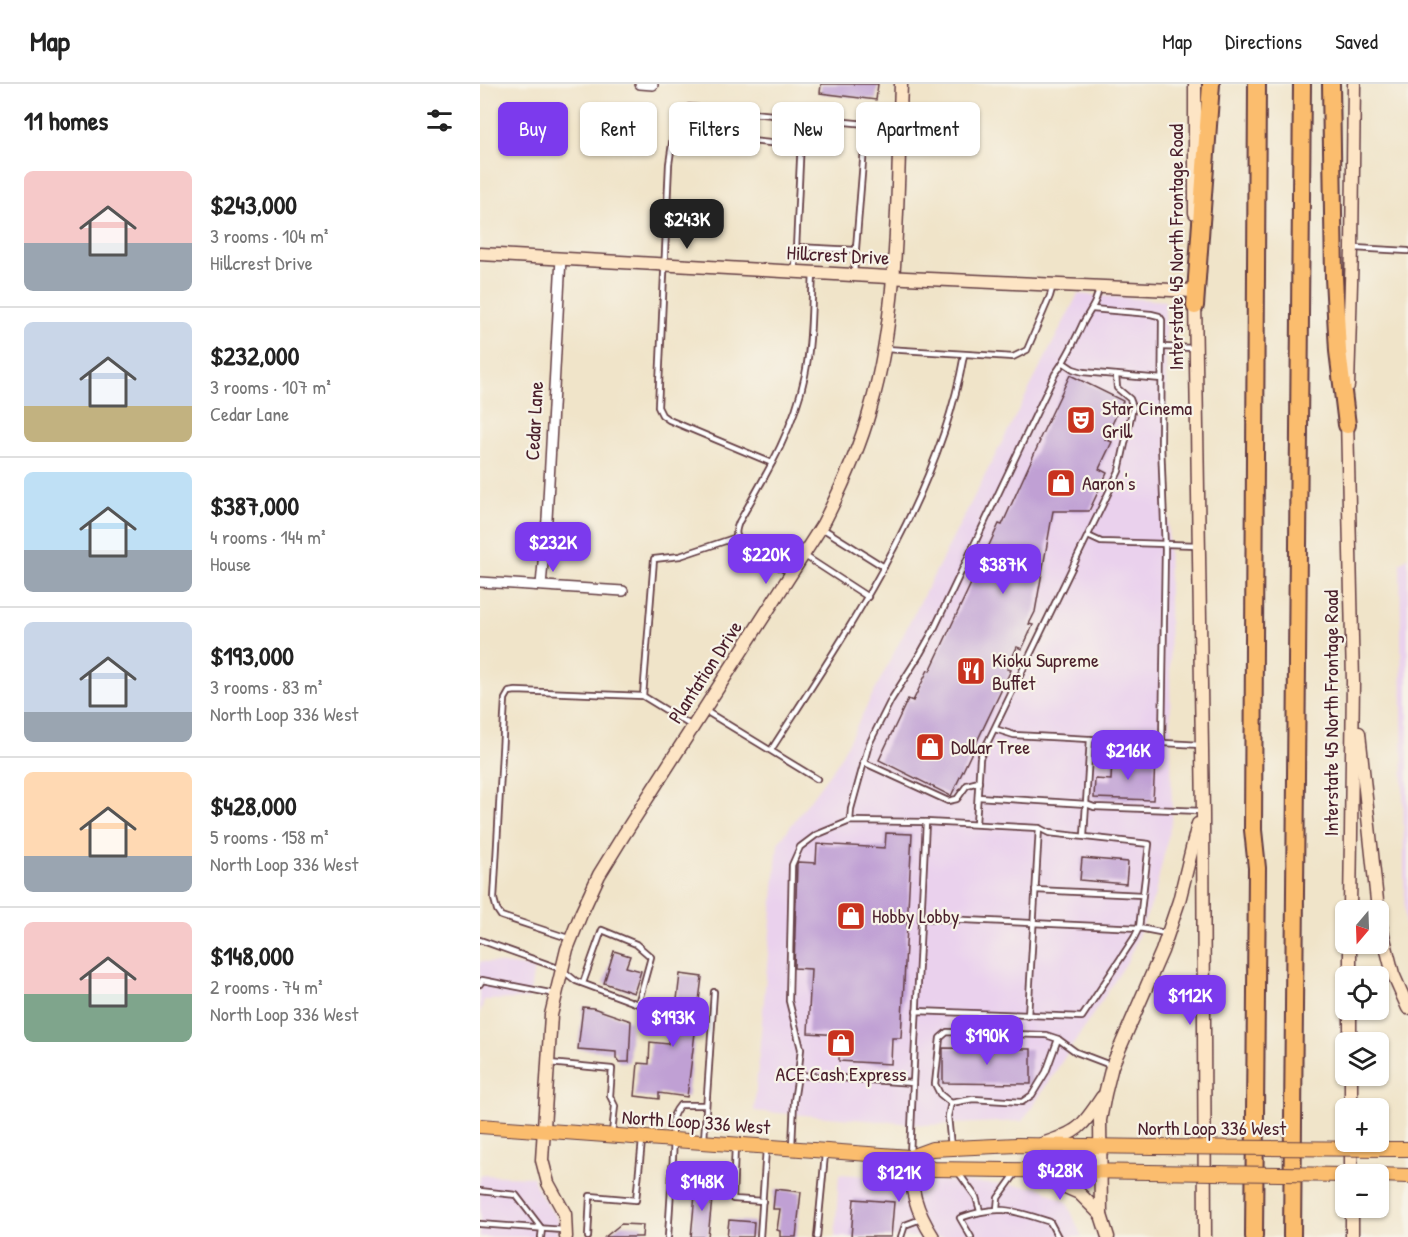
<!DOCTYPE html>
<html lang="en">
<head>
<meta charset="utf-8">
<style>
	:root { --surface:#fff; --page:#f6f6f6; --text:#222; --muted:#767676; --line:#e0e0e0; --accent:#7c3aed }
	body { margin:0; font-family:"Patrick Hand",sans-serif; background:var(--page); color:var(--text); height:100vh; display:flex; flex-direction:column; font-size:22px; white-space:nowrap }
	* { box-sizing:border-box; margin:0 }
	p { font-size:20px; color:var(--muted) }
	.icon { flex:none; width:33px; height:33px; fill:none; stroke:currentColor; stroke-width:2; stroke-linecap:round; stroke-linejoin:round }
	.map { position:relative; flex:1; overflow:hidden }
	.panel { display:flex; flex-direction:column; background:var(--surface); width:480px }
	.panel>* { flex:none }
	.banner { position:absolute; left:18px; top:18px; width:570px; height:54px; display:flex; gap:12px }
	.needle { width:39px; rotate:199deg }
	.buttons { position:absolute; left:855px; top:816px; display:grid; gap:12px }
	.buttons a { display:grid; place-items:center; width:54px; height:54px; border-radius:9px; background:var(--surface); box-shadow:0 2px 4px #0004; font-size:30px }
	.price { position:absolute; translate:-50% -51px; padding:0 14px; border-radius:12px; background:var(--accent); color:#fff; font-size:20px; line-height:39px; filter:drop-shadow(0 2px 3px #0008) }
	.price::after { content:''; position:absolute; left:50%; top:36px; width:18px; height:14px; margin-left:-9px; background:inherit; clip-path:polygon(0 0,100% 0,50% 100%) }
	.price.on { background:#222; color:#fff }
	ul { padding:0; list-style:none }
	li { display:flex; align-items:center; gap:18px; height:150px; padding:0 24px }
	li+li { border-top:2px solid var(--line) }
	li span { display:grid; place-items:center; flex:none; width:168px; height:120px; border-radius:9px; color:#555 }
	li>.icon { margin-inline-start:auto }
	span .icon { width:72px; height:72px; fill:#fffc; stroke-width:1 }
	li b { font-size:26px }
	h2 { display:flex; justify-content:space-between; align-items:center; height:72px; padding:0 24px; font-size:26px }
	.chip { padding:0 21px; border-radius:9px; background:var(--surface); box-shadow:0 2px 4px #0004; font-size:21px; line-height:54px }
	.chip.on { background:var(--accent); color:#fff }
	header { display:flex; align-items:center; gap:36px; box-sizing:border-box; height:84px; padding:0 30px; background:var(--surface); border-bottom:2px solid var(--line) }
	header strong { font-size:28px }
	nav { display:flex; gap:33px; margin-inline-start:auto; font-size:21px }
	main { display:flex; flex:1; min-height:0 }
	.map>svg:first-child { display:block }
	.built { fill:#ead1ed }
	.building { fill:#c0a0d4 }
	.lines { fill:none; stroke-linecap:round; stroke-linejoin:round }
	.lane-casing { stroke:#633d43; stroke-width:8 }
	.street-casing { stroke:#633d43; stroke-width:12 }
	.secondary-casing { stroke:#633d43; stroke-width:15 }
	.primary-casing { stroke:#633d43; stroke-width:16 }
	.highway-casing { stroke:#633d43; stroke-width:20 }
	.lane { stroke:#fff; stroke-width:4.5 }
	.street { stroke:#fff; stroke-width:9 }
	.secondary { stroke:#fde5c5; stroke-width:12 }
	.primary { stroke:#fbbd6e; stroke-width:14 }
	.highway { stroke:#fbbd6e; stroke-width:16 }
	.primary-bridge-casing { stroke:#633d43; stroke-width:16; stroke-linecap:butt }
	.primary-bridge { stroke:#fbbd6e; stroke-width:14 }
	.labels { text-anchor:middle; stroke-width:4.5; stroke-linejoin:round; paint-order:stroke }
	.street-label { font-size:20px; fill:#4a1f2b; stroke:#f7f3e8 }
	.poi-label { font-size:20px; fill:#4a1f2b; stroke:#f7f3e8; text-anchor:start }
</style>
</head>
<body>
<header>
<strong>Map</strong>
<nav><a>Map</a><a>Directions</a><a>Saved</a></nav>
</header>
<main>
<section class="panel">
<h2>11 homes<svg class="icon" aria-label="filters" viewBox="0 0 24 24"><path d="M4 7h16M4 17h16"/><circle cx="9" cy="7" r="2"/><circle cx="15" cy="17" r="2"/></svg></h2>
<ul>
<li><span style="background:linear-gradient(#f6c9c9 60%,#9aa5b1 0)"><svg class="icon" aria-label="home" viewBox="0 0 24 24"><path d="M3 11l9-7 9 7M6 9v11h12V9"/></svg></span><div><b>$243,000</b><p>3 rooms · 104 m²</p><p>Hillcrest Drive</p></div></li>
<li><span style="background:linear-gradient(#c9d6e8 70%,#c2b280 0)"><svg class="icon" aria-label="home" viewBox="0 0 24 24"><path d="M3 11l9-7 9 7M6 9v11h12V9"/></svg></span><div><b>$232,000</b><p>3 rooms · 107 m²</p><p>Cedar Lane</p></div></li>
<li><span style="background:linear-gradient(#bfe0f5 65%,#9aa5b1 0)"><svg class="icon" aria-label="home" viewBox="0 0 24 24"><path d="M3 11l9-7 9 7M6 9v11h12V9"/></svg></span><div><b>$387,000</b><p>4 rooms · 144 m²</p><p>House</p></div></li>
<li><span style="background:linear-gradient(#c9d6e8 75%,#9aa5b1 0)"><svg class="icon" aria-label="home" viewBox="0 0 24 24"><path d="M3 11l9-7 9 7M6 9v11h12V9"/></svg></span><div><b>$193,000</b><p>3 rooms · 83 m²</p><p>North Loop 336 West</p></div></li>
<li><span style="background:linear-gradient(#ffd9b3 70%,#9aa5b1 0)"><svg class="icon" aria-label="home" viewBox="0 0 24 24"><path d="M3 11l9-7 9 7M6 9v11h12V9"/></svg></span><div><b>$428,000</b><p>5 rooms · 158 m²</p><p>North Loop 336 West</p></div></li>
<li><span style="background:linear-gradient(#f6c9c9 60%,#7fa58c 0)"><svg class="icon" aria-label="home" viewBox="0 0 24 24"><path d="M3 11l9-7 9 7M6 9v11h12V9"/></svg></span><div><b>$148,000</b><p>2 rooms · 74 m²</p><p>North Loop 336 West</p></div></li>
</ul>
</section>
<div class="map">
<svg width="928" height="1153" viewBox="0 0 928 1153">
	<rect width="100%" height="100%" fill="#f7f3e8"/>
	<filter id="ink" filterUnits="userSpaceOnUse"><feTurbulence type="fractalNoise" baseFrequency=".0167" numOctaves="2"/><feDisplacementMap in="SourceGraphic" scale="12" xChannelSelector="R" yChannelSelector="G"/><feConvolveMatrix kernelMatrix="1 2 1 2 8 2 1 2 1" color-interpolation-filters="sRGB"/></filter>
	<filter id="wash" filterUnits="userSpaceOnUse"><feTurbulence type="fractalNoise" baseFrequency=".008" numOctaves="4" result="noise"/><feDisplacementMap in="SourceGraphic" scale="24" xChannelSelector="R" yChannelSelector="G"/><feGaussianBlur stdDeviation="1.35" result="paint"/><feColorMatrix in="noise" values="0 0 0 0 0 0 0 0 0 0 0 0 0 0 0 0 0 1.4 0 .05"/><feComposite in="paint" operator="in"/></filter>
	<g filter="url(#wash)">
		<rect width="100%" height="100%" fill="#f0e4c9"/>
		<g class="built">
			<polygon points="598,210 685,217 692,735 674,814 647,878 543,1037 447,1041 274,1027 298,759 358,678"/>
			<polygon points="928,472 928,857 925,853 920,480"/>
			<polygon points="0,877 54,884 49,915 4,916 0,930"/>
			<polygon points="359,1090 558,1103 587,1118 602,1153 355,1153"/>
			<polygon points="0,1091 53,1093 57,1105 79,1138 76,1153 0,1153"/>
		</g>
		<g id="blocks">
			<g class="building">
				<polygon points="341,0 398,0 396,16 340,9"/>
				<polygon points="590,291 643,317 625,355 632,358 619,385 627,389 609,427 573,427 555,528 549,540 553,541 542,565 537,563 527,585 531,586 471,712 399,676 428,615 433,617 448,586 450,587 519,440 522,441 560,357 559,356"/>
				<polygon points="632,676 675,678 673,716 614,714 615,695 631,696"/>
				<polygon points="406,749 432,750 421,954 412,954 411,980 359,977 360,951 328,949 331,885 314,884 317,780 318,778 336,779 337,760 405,764"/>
				<polygon points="602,774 648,778 646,800 600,796"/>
				<polygon points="134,867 150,872 146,883 161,887 154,909 124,899"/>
				<polygon points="200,890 222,893 207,1013 179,1009 179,1015 155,1012 158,979 169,980 170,958 188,960 189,950 193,950"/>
				<polygon points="103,923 113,924 151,937 149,978 139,978 136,974 136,968 98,965"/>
				<polygon points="463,964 551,965 551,1000 463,999"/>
				<polygon points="216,1100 230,1101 229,1115 232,1115 228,1153 211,1153"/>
				<polygon points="295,1105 321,1108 316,1153 300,1153 300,1147 297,1146 300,1125 293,1125"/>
				<polygon points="374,1115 414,1118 411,1153 371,1153"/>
				<polygon points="249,1136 274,1138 273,1153 247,1153"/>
				<polygon points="141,1140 163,1141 162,1153 125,1153"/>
			</g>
		</g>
	</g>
	<g filter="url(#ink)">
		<use href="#blocks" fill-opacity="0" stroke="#633d43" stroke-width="1.5"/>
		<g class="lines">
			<g class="lane-casing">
				<g id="lane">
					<polyline points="385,51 419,54"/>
					<polyline points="193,53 202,33 209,23 386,40 374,189"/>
					<polyline points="316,163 375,166"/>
					<polyline points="874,164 928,167"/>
					<polyline points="315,187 322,33"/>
					<polyline points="612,225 671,230 679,232 682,236 681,359 685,466 682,659"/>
					<polyline points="682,263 715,264"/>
					<polyline points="406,265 533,273 547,266 570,212 573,201"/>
					<polyline points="584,279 593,285 603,288 682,295"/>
					<polyline points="292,379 189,336 182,331 178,323 189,80 193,53 209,51 321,62"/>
					<polyline points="342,444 404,483"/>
					<polyline points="608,452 621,458 718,461"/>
					<polyline points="325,472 388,513"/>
					<path d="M 309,488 C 297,481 262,465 257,452 C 255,448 257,443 259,438 C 286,391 314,345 325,291 C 332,258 331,223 333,190"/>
					<polyline points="163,612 174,475 200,472 257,453"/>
					<polyline points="224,626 337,695"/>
					<polyline points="515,645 534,651 721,661"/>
					<path d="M 291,666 C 368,546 459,414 484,271"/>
					<polyline points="383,678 468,717 477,715 487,701 499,698"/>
					<polyline points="498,713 606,720 614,723 722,727"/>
					<path d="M 370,737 L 371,725 L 389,660 L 411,616 L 440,570 L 454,545 L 575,290 C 587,274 595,256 603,239 C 611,224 616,221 619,203"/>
					<polyline points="496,740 500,674 639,387 653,323 650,315 637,304 636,291"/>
					<polyline points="604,752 610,655"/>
					<polyline points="555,806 662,811"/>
					<polyline points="441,834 659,844 685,849"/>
					<polyline points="91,855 21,832 17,826 14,815 25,615 29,608 36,607 163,612 212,642"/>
					<polyline points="0,856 81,885 96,897 158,920 171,873 156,860 122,846 103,899"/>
					<polyline points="0,900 2,896 75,910"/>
					<polyline points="548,932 559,744"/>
					<polyline points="69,979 132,985 130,1012 135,1022 132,1049"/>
					<polyline points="318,991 321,965 309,917 312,781 320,763 336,751 370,737 446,738"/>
					<polyline points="433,999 446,738 559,744 569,749 669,760 659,844 654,854 602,933 436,927"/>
					<polyline points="471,1019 460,1010 455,1000 460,954 467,948 566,951 578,955"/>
					<polyline points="224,1056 234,908"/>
					<polyline points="255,1061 253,1115 283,1117"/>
					<polyline points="312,1062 314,1017 318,991 433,999 430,1072"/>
					<polyline points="471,1063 468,1032 471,1019 493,1015 542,1018 552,1011 566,988 578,955 596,968 630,981"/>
					<polyline points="478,1088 496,1113 500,1127"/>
					<polyline points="0,1107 36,1111 62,1145 61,1153"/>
					<polyline points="517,1125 518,1114 536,1089"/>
					<polyline points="0,1140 83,1146"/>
					<polyline points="108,1153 110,1112 156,1116 162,1057"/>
					<path d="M 188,1153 L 194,1056 C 191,1041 190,1033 200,1021 L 226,1021"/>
					<polyline points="280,1153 286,1065"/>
					<polyline points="337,1153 345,1070"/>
					<polyline points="421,1153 425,1141 441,1135"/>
					<path d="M 491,1153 L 480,1134 C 518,1120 533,1126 570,1138 L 578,1153"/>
				</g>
			</g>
			<g class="street-casing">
				<g id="street">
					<polyline points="160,0 173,1"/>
					<polyline points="0,498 143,507"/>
					<polyline points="61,501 67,435 81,174"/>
				</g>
			</g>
			<g class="secondary-casing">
				<g id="secondary">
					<polyline points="715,129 715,0"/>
					<polyline points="0,170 426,194 714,207"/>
					<polyline points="715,215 723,730 725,1153"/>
					<polyline points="868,302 872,164 874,0"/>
					<polyline points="867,334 873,598 870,826"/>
					<polyline points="879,649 898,826"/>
					<polyline points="898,831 913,890 928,924"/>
					<polyline points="870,860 870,892"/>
					<polyline points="870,926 870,958"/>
					<polyline points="871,992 871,1024"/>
					<polyline points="871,1058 871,1090"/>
					<path d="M 562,1060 C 598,1048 601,1045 622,1013"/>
					<path d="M 430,1073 C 431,1106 435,1125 453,1153"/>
					<polyline points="551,1088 599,1109 621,1131"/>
					<polyline points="872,1124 872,1153"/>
					<path d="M 86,1153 L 85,1130 L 68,1099 L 62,1076 L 71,931 L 87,865 L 101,830 L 119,791 L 143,752 L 343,440 C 362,403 379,366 390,326 C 420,225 417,105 421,0"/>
					<polyline points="628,1153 621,1131 620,1036 625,1010 632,982 682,867 699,817 718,740"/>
				</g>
			</g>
			<g class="primary-casing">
				<g id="primary">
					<polyline points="0,1042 430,1073 452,1065 537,1061 673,1063"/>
					<polyline points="909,1065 928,1065"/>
					<polyline points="430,1073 452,1085 668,1088"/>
					<polyline points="898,1091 928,1092"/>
				</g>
			</g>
			<g class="highway-casing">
				<g id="highway">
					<polyline points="851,0 854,194 858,267 867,341"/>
					<polyline points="715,222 731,0"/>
					<polyline points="774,1153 777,784 773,746 777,0"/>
					<polyline points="812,1153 822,0"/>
				</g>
			</g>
			<use href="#lane" class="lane"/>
			<use href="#street" class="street"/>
			<use href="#secondary" class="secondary"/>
			<use href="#primary" class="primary"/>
			<use href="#highway" class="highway"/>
			<g class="primary-bridge-casing">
				<g id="primary-bridge">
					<polyline points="673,1063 909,1065"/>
					<polyline points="668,1088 866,1091"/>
				</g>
			</g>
			<use href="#primary-bridge" class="primary-bridge"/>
		</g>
	</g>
	<defs>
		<g id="theatre-square" transform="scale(1.5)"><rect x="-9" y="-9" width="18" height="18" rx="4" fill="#c8321e" stroke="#f7f3e8"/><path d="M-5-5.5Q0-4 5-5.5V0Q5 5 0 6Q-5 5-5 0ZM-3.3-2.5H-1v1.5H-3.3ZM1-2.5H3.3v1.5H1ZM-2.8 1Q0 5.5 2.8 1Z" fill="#fff"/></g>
		<g id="shop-square" transform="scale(1.5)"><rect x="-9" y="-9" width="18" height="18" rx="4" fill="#c8321e" stroke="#f7f3e8"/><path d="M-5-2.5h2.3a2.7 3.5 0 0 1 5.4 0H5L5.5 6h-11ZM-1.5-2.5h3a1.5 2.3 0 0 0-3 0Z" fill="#fff"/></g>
		<g id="restaurant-square" transform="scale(1.5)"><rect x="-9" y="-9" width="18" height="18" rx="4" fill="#c8321e" stroke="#f7f3e8"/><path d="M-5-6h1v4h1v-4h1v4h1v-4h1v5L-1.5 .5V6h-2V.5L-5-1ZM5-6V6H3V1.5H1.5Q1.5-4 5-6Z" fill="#fff"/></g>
	</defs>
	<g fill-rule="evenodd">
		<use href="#theatre-square" x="601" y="336"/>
		<use href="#shop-square" x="581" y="399"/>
		<use href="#restaurant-square" x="491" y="587"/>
		<use href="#shop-square" x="450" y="663"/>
		<use href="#shop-square" x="371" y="832"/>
		<use href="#shop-square" x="361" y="959"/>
	</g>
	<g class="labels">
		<g class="street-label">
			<text transform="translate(696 163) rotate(-90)" y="7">Interstate 45 North Frontage Road</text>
			<text transform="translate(358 171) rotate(3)" y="7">Hillcrest Drive</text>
			<text transform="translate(54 337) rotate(-87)" y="7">Cedar Lane</text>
			<text transform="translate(225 588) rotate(-57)" y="7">Plantation Drive</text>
			<text transform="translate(851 629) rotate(-90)" y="7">Interstate 45 North Frontage Road</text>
			<text transform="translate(216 1038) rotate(4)" y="7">North Loop 336 West</text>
			<text x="732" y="1051">North Loop 336 West</text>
		</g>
		<g class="poi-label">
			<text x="622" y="331">Star Cinema<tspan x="622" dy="23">Grill</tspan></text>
			<text x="602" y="406">Aaron's</text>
			<text x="512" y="583">Kioku Supreme<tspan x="512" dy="23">Buffet</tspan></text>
			<text x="471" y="670">Dollar Tree</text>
			<text x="392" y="839">Hobby Lobby</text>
			<text x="361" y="997" text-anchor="middle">ACE Cash Express</text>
		</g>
	</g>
</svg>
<div class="buttons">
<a><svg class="needle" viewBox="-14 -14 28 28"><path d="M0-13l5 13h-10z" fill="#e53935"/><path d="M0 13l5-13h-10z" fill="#767676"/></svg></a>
<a><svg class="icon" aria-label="locate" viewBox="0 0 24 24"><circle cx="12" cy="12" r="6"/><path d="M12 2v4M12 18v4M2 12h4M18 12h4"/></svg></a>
<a><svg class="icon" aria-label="layers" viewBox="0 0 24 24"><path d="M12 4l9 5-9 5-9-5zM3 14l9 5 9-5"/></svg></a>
<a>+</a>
<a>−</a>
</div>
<b class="price on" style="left:207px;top:166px">$243K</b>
<b class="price" style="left:73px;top:489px">$232K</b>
<b class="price" style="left:286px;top:501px">$220K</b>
<b class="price" style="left:523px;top:511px">$387K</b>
<b class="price" style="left:648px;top:697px">$216K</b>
<b class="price" style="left:710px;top:942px">$112K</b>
<b class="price" style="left:193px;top:964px">$193K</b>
<b class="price" style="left:507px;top:982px">$190K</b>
<b class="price" style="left:580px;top:1117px">$428K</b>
<b class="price" style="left:419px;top:1119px">$121K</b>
<b class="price" style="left:222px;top:1128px">$148K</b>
<div class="banner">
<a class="chip on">Buy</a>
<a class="chip">Rent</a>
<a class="chip">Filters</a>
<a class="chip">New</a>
<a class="chip">Apartment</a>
</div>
</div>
</main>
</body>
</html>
